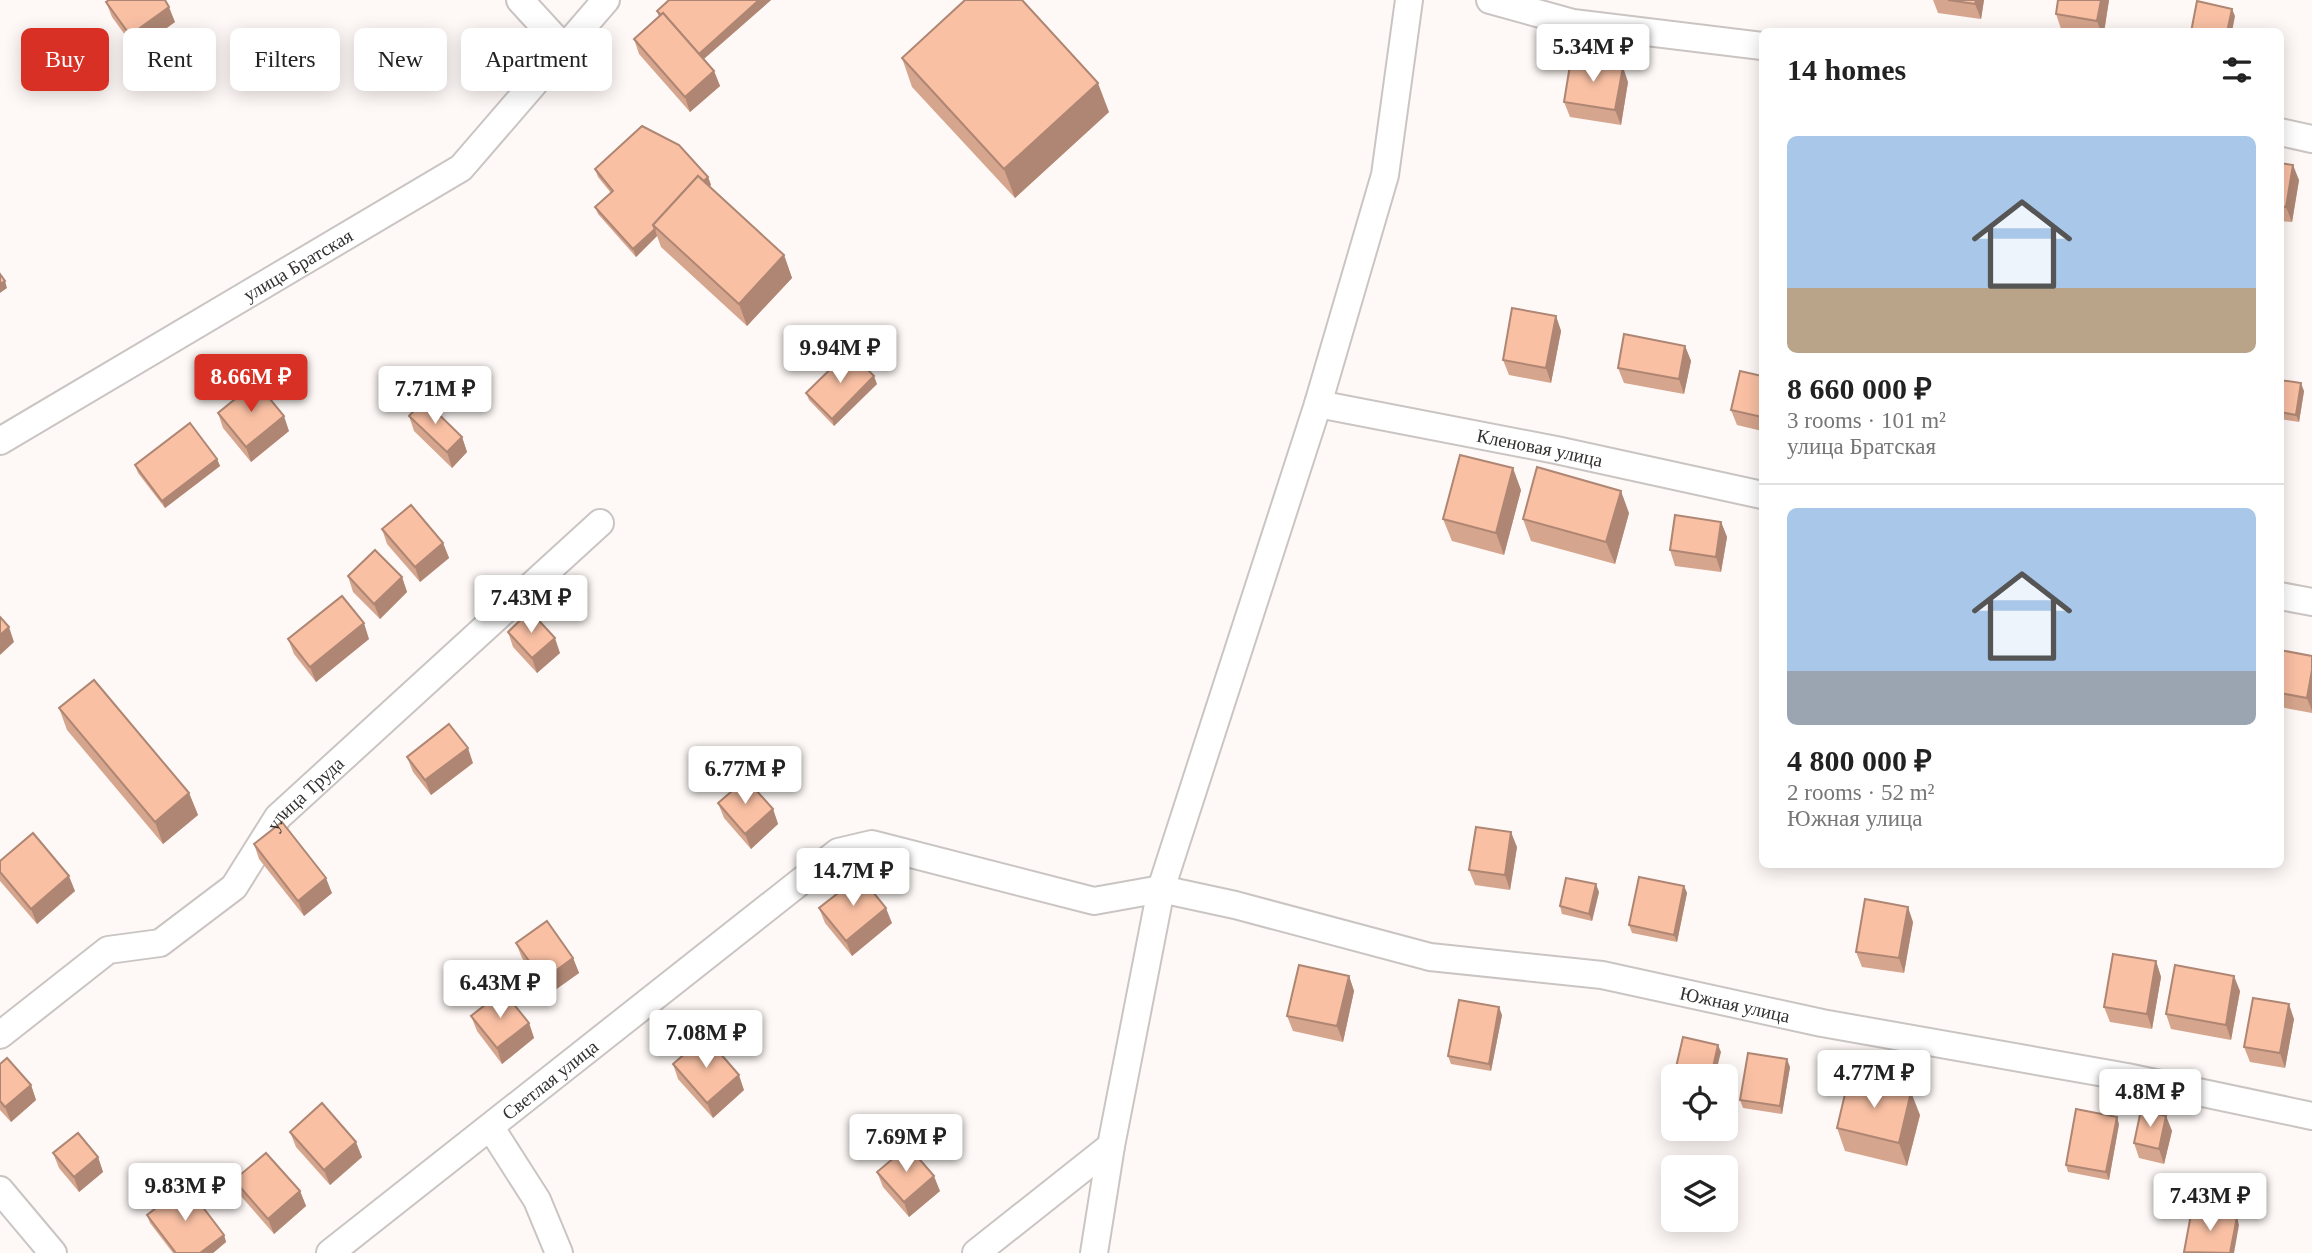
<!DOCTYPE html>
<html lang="en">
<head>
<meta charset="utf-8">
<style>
	:root { --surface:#fff; --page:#f6f6f6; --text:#222; --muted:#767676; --line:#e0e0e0; --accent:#d93025 }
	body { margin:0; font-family:"Times New Roman",serif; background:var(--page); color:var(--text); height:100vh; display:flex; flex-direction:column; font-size:26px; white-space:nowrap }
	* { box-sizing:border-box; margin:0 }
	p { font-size:23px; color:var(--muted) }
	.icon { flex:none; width:38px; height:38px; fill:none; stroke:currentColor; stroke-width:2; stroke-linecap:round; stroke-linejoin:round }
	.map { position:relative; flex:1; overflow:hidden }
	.sheet { position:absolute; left:1759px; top:28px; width:525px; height:840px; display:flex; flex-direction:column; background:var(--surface); border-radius:10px; box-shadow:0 4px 18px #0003 }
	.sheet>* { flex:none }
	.guide { position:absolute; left:21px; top:28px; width:665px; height:63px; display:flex; gap:14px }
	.tools { position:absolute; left:1661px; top:1064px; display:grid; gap:14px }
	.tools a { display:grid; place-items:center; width:77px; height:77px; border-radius:10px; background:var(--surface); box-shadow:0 4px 18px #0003; font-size:35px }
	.price { position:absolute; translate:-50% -60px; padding:0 16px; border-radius:7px; background:#fff; color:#222; font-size:23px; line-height:46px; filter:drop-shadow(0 2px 4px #0008) }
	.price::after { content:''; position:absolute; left:50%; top:42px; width:21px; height:16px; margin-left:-10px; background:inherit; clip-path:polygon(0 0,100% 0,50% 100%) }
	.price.selected { background:var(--accent); color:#fff }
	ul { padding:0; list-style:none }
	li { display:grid; align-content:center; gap:14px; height:371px; padding:0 28px }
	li+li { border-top:2px solid var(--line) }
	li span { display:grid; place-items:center; height:217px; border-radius:10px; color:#555 }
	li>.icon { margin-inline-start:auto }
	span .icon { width:126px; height:126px; fill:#fffc; stroke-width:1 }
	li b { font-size:30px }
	h2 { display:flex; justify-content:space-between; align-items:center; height:84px; padding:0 28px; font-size:30px }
	.pill { padding:0 24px; border-radius:10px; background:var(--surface); box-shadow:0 4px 18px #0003; font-size:24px; line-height:63px }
	.pill.selected { background:var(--accent); color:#fff }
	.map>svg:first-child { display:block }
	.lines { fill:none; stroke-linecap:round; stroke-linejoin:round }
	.minor-casing { stroke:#cac5c3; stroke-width:30 }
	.minor { stroke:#fff; stroke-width:26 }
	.wall { fill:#d6a58d }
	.shaded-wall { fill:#ae8673 }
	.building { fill:#f9c0a4; stroke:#ae8673; stroke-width:2 }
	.labels { text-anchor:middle; stroke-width:5; stroke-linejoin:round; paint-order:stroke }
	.street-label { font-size:19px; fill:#32302f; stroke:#fff }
</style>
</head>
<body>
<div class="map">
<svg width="2312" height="1253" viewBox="0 0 2312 1253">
	<rect width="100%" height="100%" fill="#fef9f6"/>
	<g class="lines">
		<g class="minor-casing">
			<g id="minor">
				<polyline points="520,0 563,47"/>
				<polyline points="1490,0 1573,23 1762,46"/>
				<polyline points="2280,132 2312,139"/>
				<path id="s1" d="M 1318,404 L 1556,450 L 1762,495"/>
				<path id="s2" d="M 0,441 L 461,168 L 606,0"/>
				<polyline points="2280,596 2312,602"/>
				<path id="s3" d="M 0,1035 L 108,950 L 160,943 L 234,887 L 278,817 L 600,523"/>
				<polyline points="491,1128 537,1200 559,1253"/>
				<polyline points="0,1190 53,1253"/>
				<path id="s4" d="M 330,1253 L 838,852 L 872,844 L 1094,901 L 1161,889 L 1235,905 L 1430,957 L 1602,975 L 1822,1023 L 2127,1077 L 2312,1116"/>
				<polyline points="976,1253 1111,1146"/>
				<polyline points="1094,1253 1111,1146 1161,889 1318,404 1385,175 1409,0"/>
			</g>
		</g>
		<use href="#minor" class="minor"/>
	</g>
	<g class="wall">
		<polygon points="771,0 704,59 714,71 720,86 690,112 639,54 634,39 659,17 657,11"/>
		<polygon points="1933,0 1984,0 1981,19 1938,13"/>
		<polygon points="2109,0 2104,32 2075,32 2061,29 2056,14"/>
		<polygon points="106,2 175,22 136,50 112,17"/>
		<polygon points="902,58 1109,112 1015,198 912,87"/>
		<polygon points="1628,82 1621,125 1570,117 1564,102"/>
		<polygon points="2280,163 2299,180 2292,222 2280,221"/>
		<polygon points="595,169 708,177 711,185 709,186 784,255 792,278 747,326 661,247 657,236 636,257 598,214 595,207 611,193 598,177"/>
		<polygon points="1556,316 1561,331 1551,383 1509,375 1503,360"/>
		<polygon points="1685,346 1691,361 1684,394 1624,383 1618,368"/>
		<polygon points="1762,376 1762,431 1737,425 1731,410"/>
		<polygon points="2280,380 2304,391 2299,422 2280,419"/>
		<polygon points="877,384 834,426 809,400 806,393"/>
		<polygon points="218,413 289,431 251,462 223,428"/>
		<polygon points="409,416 462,437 467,452 452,468 414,431"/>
		<polygon points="217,459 220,466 165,508 138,473 135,465"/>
		<polygon points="1521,490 1504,555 1452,541 1443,519"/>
		<polygon points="1629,513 1615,564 1531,541 1523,519"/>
		<polygon points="1721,522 1727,537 1721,572 1675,566 1670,550"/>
		<polygon points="382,529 443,543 449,558 420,582 387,544"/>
		<polygon points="348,576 402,577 407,592 380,619 353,592"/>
		<polygon points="508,632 560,653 537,673 513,647"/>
		<polygon points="288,639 369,639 316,682 294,654"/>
		<polygon points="2280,650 2312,656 2312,713 2280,707"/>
		<polygon points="59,708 189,793 198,815 163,844 67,730"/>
		<polygon points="407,757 473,763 431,795 413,772"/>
		<polygon points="718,803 773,809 778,824 751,849 724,818"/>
		<polygon points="254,844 332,893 304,916 259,859"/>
		<polygon points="1517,847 1510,890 1475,885 1469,870"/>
		<polygon points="0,861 75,891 37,924 0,881"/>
		<polygon points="1684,886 1687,893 1677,942 1632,933 1629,925"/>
		<polygon points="1599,892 1592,921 1562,914 1560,906"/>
		<polygon points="819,908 892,923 852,956 825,923"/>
		<polygon points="1913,922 1904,973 1862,967 1856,952"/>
		<polygon points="516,943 573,958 579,973 548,995 522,958"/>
		<polygon points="2156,961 2161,977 2152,1029 2110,1022 2104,1007"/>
		<polygon points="1349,976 1354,991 1343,1042 1293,1031 1287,1016"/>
		<polygon points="2240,991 2231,1040 2171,1029 2166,1014"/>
		<polygon points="1502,1015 1491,1071 1451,1064 1448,1056"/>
		<polygon points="471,1016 529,1023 534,1038 502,1064 477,1031"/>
		<polygon points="2294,1019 2285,1068 2250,1062 2244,1047"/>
		<polygon points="0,1064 31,1085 36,1100 11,1122 0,1110"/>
		<polygon points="673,1064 744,1090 713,1118 678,1079"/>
		<polygon points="1790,1067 1782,1114 1743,1108 1740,1100"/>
		<polygon points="1920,1115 1907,1166 1845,1151 1837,1128"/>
		<polygon points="2166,1116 2172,1131 2164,1164 2139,1158 2134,1143"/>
		<polygon points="2119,1124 2109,1180 2068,1172 2066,1165"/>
		<polygon points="290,1132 362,1157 330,1185 296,1147"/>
		<polygon points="53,1153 98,1157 103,1172 79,1192 59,1168"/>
		<polygon points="877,1172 940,1191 909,1217 883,1187"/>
		<polygon points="234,1180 300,1191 306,1206 274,1234 240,1195"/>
		<polygon points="147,1215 224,1235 226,1242 213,1253 173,1253 150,1223"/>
	</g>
	<g class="shaded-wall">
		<polygon points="759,0 771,0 699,63 696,56"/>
		<polygon points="1976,0 1984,0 1981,19 1975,4"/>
		<polygon points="2101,0 2109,0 2104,32 2101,32 2097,21"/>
		<polygon points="169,7 175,22 136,50 130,35"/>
		<polygon points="2232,9 2235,16 2232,32 2227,32"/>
		<polygon points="1623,67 1628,82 1621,125 1615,110"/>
		<polygon points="714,71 720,86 690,112 685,97"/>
		<polygon points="1098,83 1109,112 1015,198 1004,169"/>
		<polygon points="2293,165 2299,180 2292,222 2286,207"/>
		<polygon points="708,177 711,185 661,233 656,228"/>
		<polygon points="655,229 657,236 636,257 633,249"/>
		<polygon points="784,255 792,278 747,326 739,304"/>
		<polygon points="5,281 7,288 0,293 0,284"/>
		<polygon points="1556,316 1561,331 1551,383 1546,368"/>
		<polygon points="1685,346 1691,361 1684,394 1679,379"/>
		<polygon points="874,376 877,384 834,426 832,419"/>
		<polygon points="2301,383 2304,391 2299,422 2296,415"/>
		<polygon points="284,416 289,431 251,462 246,447"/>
		<polygon points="462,437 467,452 452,468 447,452"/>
		<polygon points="217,459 220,466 165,508 162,501"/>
		<polygon points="1513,468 1521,490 1504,555 1496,533"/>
		<polygon points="1621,491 1629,513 1615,564 1606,542"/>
		<polygon points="1721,522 1727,537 1721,572 1716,557"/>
		<polygon points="443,543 449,558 420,582 415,567"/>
		<polygon points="402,577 407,592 380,619 374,604"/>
		<polygon points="364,623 369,639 316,682 310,667"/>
		<polygon points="9,627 14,642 0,655 0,635"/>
		<polygon points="555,638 560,653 537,673 532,658"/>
		<polygon points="2312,670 2312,711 2307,698"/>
		<polygon points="468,748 473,763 431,795 425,780"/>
		<polygon points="189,793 198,815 163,844 155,822"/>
		<polygon points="773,809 778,824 751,849 745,834"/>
		<polygon points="1511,832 1517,847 1510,890 1505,875"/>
		<polygon points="69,876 75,891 37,924 31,909"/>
		<polygon points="326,878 332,893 304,916 298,901"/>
		<polygon points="1596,884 1599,892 1592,921 1589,914"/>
		<polygon points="1684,886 1687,893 1677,942 1674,935"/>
		<polygon points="1908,907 1913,922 1904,973 1899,958"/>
		<polygon points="886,908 892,923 852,956 846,941"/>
		<polygon points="573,958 579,973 548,995 543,980"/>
		<polygon points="2156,961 2161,977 2152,1029 2147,1014"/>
		<polygon points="1349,976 1354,991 1343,1042 1337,1026"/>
		<polygon points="2234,976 2240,991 2231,1040 2226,1025"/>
		<polygon points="2289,1004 2294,1019 2285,1068 2280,1053"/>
		<polygon points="1499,1007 1502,1015 1491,1071 1489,1064"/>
		<polygon points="529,1023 534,1038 502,1064 497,1048"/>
		<polygon points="1718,1045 1721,1052 1715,1076 1711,1076"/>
		<polygon points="1787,1059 1790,1067 1782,1114 1780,1106"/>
		<polygon points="739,1075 744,1090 713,1118 707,1103"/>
		<polygon points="31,1085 36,1100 11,1122 5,1107"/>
		<polygon points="1911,1092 1920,1115 1907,1166 1899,1143"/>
		<polygon points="2166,1116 2172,1131 2164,1164 2159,1149"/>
		<polygon points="2117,1117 2119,1124 2109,1180 2106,1172"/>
		<polygon points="356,1142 362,1157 330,1185 324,1170"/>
		<polygon points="98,1157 103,1172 79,1192 74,1177"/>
		<polygon points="934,1176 940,1191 909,1217 904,1202"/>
		<polygon points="300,1191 306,1206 274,1234 268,1219"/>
		<polygon points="2237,1217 2239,1225 2234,1253 2230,1253"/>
		<polygon points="224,1235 226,1242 213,1253 200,1253"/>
	</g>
	<g class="building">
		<polygon points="109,0 165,0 169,7 130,35 106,2"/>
		<polygon points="669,0 759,0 699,54 663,13 661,15 657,11"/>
		<polygon points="965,0 1022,0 1098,83 1004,169 902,58"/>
		<polygon points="1948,0 1976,0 1975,4"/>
		<polygon points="2058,0 2101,0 2097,21 2056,14"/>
		<polygon points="2197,1 2232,9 2227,32 2191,32"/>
		<polygon points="663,13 714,71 685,97 634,39"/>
		<polygon points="1571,59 1623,67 1615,110 1564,102"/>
		<polygon points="642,126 679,145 708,177 704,181 698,176 653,225 655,229 633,249 595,207 613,191 595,169"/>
		<polygon points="2280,163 2293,165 2286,207 2280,206"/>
		<polygon points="698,176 784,255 739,304 653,225"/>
		<polygon points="0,274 5,281 0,284"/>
		<polygon points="1512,308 1556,316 1546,368 1503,360"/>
		<polygon points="1624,334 1685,346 1679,379 1618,368"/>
		<polygon points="849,351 874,376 832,419 806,393"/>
		<polygon points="1740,371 1762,376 1762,417 1731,410"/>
		<polygon points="2280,380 2301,383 2296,415 2280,412"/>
		<polygon points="256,382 284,416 246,447 218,413"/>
		<polygon points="424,400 462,437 447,452 409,416"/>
		<polygon points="190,423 217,459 162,501 135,465"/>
		<polygon points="1460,455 1513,468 1496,533 1443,519"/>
		<polygon points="1537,467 1621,491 1606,542 1523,519"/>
		<polygon points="411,505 443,543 415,567 382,529"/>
		<polygon points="1675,515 1721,522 1716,557 1670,550"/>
		<polygon points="375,550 402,577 374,604 348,576"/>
		<polygon points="342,596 364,623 310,667 288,639"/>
		<polygon points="530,611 555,638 532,658 508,632"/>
		<polygon points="0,617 9,627 0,635"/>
		<polygon points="2280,650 2312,656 2312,670 2307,698 2280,693"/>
		<polygon points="94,680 189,793 155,822 59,708"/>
		<polygon points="449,724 468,748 425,780 407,757"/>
		<polygon points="746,779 773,809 745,834 718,803"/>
		<polygon points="282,822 326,878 298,901 254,844"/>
		<polygon points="1476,827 1511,832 1505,875 1469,870"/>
		<polygon points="33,833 69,876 31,909 0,872 0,861"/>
		<polygon points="860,876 886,908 846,941 819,908"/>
		<polygon points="1639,877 1684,886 1674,935 1629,925"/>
		<polygon points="1566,878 1596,884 1589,914 1560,906"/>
		<polygon points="1865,899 1908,907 1899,958 1856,952"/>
		<polygon points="547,921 573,958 543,980 516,943"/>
		<polygon points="2113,954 2156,961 2147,1014 2104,1007"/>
		<polygon points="1299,965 1349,976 1337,1026 1287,1016"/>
		<polygon points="2175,965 2234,976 2226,1025 2166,1014"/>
		<polygon points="503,991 529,1023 497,1048 471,1016"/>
		<polygon points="2253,998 2289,1004 2280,1053 2244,1047"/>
		<polygon points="1459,1000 1499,1007 1489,1064 1448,1056"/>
		<polygon points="705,1036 739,1075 707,1103 673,1064"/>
		<polygon points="1683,1037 1718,1045 1711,1076 1674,1076"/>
		<polygon points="1748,1053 1787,1059 1780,1106 1740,1100"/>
		<polygon points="7,1058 31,1085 5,1107 0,1101 0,1064"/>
		<polygon points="1849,1077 1911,1092 1899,1143 1837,1128"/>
		<polygon points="322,1103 356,1142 324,1170 290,1132"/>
		<polygon points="2076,1109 2117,1117 2106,1172 2066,1165"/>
		<polygon points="2141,1110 2166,1116 2159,1149 2134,1143"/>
		<polygon points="78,1133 98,1157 74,1177 53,1153"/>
		<polygon points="908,1146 934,1176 904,1202 877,1172"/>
		<polygon points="266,1153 300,1191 268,1219 234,1180"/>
		<polygon points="186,1185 224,1235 200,1253 176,1253 147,1215"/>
		<polygon points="2192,1209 2237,1217 2230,1253 2184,1252"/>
	</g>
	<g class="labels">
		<g class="street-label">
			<text dy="7" stroke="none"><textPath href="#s2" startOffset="346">улица Братская</textPath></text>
			<text dy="7" stroke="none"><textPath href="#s1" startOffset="226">Кленовая улица</textPath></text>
			<text dy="7" stroke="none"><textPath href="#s3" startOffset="401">улица Труда</textPath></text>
			<text dy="7" stroke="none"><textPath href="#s4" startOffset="1566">Южная улица</textPath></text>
			<text dy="7" stroke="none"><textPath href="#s4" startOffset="280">Светлая улица</textPath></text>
		</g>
	</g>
</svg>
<div class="tools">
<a><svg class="icon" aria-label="locate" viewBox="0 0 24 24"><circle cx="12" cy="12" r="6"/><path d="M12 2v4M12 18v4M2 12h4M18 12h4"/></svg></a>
<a><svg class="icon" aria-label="layers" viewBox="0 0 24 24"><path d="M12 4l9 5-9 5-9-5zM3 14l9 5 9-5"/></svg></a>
</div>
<b class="price" style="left:1593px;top:84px">5.34M ₽</b>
<b class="price" style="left:840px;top:385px">9.94M ₽</b>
<b class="price selected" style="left:251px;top:414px">8.66M ₽</b>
<b class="price" style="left:435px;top:426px">7.71M ₽</b>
<b class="price" style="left:531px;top:635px">7.43M ₽</b>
<b class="price" style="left:745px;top:806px">6.77M ₽</b>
<b class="price" style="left:853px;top:908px">14.7M ₽</b>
<b class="price" style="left:500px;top:1020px">6.43M ₽</b>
<b class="price" style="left:706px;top:1070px">7.08M ₽</b>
<b class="price" style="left:1874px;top:1110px">4.77M ₽</b>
<b class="price" style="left:2150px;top:1129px">4.8M ₽</b>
<b class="price" style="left:906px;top:1174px">7.69M ₽</b>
<b class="price" style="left:185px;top:1223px">9.83M ₽</b>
<b class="price" style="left:2210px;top:1233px">7.43M ₽</b>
<div class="guide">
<a class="pill selected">Buy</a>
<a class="pill">Rent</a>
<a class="pill">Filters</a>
<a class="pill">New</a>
<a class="pill">Apartment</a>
</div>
<section class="sheet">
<h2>14 homes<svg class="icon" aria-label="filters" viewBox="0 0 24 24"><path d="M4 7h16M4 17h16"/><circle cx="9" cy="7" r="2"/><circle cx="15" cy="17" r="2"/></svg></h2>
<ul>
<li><span style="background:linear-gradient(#a9c7e8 70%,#b9a48a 0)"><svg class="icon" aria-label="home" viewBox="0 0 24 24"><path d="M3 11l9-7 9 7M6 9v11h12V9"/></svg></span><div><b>8 660 000 ₽</b><p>3 rooms · 101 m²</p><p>улица Братская</p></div></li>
<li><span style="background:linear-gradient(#a9c7e8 75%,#9aa5b1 0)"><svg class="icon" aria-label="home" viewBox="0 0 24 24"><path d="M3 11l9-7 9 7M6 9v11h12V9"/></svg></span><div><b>4 800 000 ₽</b><p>2 rooms · 52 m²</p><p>Южная улица</p></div></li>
</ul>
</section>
</div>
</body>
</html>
